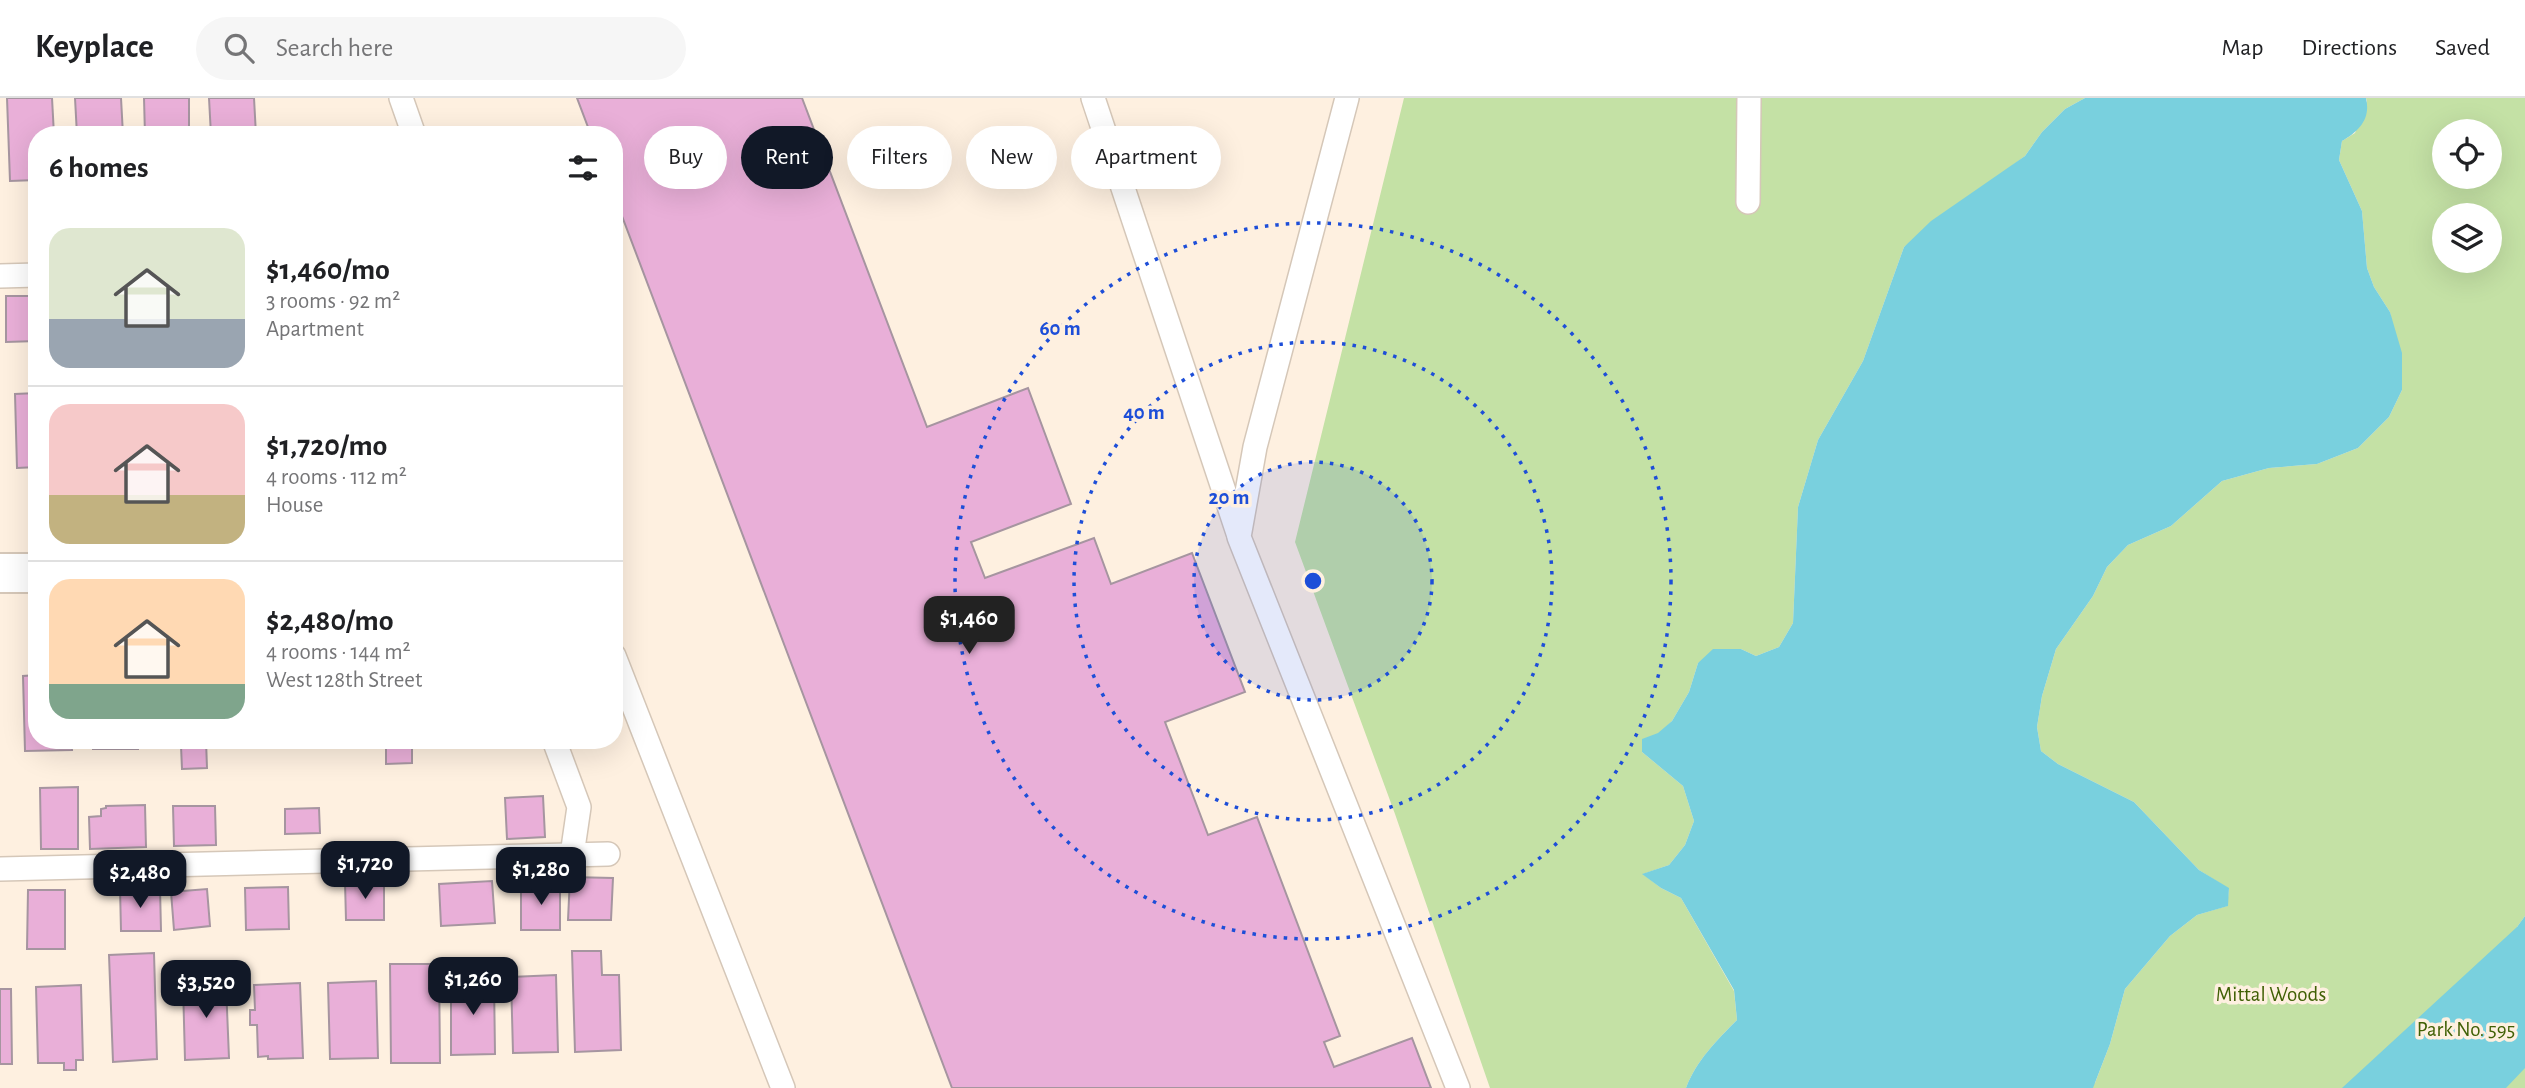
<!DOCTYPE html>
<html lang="en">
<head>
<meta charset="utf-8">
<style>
	:root { --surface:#fff; --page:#f6f6f6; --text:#202124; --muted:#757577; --line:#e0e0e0; --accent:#111827 }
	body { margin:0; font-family:"Alegreya Sans",sans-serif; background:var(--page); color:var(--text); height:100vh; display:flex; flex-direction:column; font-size:26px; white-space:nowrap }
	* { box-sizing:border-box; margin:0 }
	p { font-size:23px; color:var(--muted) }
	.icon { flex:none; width:38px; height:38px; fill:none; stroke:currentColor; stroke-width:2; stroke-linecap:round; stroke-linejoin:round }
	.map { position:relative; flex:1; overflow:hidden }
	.sheet { position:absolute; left:28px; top:28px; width:595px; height:623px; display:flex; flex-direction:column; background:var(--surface); border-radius:28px; box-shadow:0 7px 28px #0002 }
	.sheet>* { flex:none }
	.guide { position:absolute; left:644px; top:28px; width:665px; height:63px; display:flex; gap:14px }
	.controls { position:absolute; left:2432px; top:21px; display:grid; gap:14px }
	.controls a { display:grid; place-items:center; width:70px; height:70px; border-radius:50%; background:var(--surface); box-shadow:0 7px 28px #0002; font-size:35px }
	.price { position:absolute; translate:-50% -60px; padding:0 16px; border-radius:14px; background:var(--accent); color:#fff; font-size:23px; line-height:46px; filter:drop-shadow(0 2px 4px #0008) }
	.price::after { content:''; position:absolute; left:50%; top:42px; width:21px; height:16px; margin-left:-10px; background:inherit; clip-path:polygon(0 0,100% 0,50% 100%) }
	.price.active { background:#222; color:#fff }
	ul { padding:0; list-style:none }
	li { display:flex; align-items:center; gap:21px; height:175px; padding:0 21px }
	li+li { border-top:2px solid var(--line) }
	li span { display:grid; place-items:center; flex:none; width:196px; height:140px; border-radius:21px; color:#555 }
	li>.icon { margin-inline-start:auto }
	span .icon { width:84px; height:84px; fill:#fffc; stroke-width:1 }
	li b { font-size:30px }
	h2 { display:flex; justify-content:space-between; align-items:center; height:84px; padding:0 21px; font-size:30px }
	.pill { padding:0 24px; border-radius:32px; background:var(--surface); box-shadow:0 7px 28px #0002; font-size:24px; line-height:63px }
	.pill.active { background:var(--accent); color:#fff }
	header { display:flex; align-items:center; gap:42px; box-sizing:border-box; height:98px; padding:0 35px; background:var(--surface); border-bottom:2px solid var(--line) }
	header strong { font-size:33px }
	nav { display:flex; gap:38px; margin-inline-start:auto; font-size:24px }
	.search { width:490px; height:63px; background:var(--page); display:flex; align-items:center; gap:18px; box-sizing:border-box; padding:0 24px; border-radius:38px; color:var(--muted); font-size:26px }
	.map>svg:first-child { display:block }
	.green { fill:#c4e1a5; fill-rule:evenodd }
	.water { fill:#79d0de }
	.building { fill:#e9afd8; stroke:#a695a0; stroke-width:2 }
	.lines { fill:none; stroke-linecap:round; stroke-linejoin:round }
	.lane-casing { stroke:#d5c7b8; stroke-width:26 }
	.street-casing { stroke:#d5c7b8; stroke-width:42 }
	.lane { stroke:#fff; stroke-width:23 }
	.street { stroke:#fff; stroke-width:38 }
	.ring { fill:none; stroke:#1d4ed8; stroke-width:3.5; stroke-dasharray:3.5 7 }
	.labels { text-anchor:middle; stroke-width:7; stroke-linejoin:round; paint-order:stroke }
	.park-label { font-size:21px; fill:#406005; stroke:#fef0e0 }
	.centre { fill:#1d4ed8; stroke:#fef0e0; stroke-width:3.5 }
	.ring-label { font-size:21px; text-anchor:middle; font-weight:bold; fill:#1d4ed8; stroke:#fef0e0; stroke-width:7; stroke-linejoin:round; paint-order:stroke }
</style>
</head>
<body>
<header>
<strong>Keyplace</strong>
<div class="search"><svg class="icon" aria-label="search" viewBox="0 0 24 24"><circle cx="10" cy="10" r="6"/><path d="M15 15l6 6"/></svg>Search here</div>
<nav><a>Map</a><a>Directions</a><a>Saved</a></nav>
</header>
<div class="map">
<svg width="2525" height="990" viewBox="0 0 2525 990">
	<rect width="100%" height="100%" fill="#fef0e0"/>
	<g class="green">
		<path d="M 1404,0 L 2085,0 L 2065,11 L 2042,34 L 2025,58 L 1904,149 L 1863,263 L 1818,342 L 1798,409 L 1793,525 L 1779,549 L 1756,558 L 1741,551 L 1698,565 L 1689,594 L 1672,623 L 1642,654 L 1683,688 L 1694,723 L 1685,747 L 1669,767 L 1643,776 L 1661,790 L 1681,800 L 1734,893 L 1737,922 C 1717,942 1696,963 1686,990 L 1490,990 L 1395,716 L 1295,444 Z"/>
		<path d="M 2366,0 L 2525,0 L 2525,818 L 2517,829 L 2525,852 L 2525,990 L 2081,990 L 2095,985 L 2110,946 L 2125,891 L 2170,838 L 2197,817 L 2227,808 L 2229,791 L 2199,772 L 2134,704 L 2058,666 L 2041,653 L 2037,629 L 2042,598 L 2056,551 L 2093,498 L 2107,469 L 2128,447 L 2171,428 L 2222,383 L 2269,370 L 2317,366 L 2358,350 L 2389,319 L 2402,292 L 2390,214 L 2374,189 L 2367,170 L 2362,113 L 2339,62 L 2342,43 L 2355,35 L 2367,3 ZM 2445,33 L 2490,33 L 2490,79 L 2445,79 ZM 2445,117 L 2490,117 L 2490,163 L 2445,163 Z"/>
	</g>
	<g class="water">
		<path d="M 2085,0 L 2366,0 C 2371,21 2359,33 2342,43 L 2339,62 L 2362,113 L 2367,170 L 2374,189 L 2390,214 L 2402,255 L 2402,292 L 2389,319 L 2358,350 L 2317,366 L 2269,370 L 2222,383 L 2171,428 L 2128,447 L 2107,469 L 2093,498 L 2056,551 L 2042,598 L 2037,629 L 2041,653 L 2058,666 L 2134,704 L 2199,772 L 2229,790 L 2228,808 L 2197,817 L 2170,838 L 2125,891 L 2110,946 L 2093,990 L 1686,990 C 1696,963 1717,942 1737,922 L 1734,892 L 1681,800 L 1661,790 L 1642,776 L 1669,767 L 1685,747 L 1694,723 L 1683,688 L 1642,654 L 1642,641 L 1658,635 L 1672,623 L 1689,594 L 1698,565 L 1713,551 L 1741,551 L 1756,558 L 1779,549 L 1793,525 L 1798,409 L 1818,342 L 1863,263 L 1904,149 L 1931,123 L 2025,58 L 2042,34 L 2065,11 Z"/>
		<polygon points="2525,818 2525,970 2506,990 2342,990 2517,829"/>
	</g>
	<g class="building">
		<polygon points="7,0 52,0 54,37 37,37 37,82 10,83"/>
		<polygon points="75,0 121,0 123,37 77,37"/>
		<polygon points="144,0 189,0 189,37 145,37"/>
		<polygon points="209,0 254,0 256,37 211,37"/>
		<polygon points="577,0 802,0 927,329 1028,290 1071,406 971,444 985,480 1094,440 1111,486 1192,455 1245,594 1165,624 1208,737 1257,719 1340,938 1324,944 1334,969 1412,940 1431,990 952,990 614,97 614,37 591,37"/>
		<polygon points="6,198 37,198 37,243 6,244"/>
		<polygon points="37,295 37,369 17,370 15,296"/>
		<polygon points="37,577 37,642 71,642 72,652 25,653 23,578"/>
		<rect x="93" y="642" width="45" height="9"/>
		<polygon points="161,642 206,642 207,670 182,671 181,648 161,649"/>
		<polygon points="229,642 275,642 275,647 229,649"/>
		<polygon points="298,642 345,642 345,645 298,647"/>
		<polygon points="365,642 412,642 412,665 386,666 386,644 365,645"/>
		<polygon points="435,642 480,642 480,643 435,645"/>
		<polygon points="78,689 78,751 41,751 40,690"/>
		<polygon points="543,698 545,739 507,741 505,700"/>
		<polygon points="145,707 146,749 90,751 89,719 101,718 101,711 106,710 106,708"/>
		<polygon points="173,708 215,708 216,747 174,748"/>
		<polygon points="319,710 320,735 285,736 285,711"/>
		<polygon points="570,779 613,780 611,822 568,822"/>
		<polygon points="384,783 384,822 346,822 345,784"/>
		<polygon points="492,783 495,825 441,828 439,786"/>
		<polygon points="560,786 560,832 521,832 521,787"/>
		<polygon points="288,789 289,831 246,832 245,790"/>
		<polygon points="120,790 160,790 161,833 121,833"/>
		<polygon points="207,791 210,828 174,832 171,794"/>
		<polygon points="28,792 65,792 65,851 27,851"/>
		<polygon points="572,853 601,853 602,877 619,877 621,952 575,954"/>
		<polygon points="154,855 157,961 113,964 109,857"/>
		<polygon points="390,866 439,866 440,965 391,965"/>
		<polygon points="211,876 211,887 226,887 229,960 185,962 183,887 196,887 195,877"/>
		<polygon points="556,877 558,954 513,955 511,879"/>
		<polygon points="451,882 494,882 495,956 451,957"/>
		<polygon points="376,883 378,960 330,961 328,885"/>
		<polygon points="300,885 303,960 268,961 268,958 258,959 257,927 250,927 250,912 255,912 254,887"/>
		<polygon points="81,887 83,962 76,962 76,972 64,972 64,965 38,965 36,889"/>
		<polygon points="0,891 11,891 12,966 0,966"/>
	</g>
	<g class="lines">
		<g class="lane-casing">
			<g id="lane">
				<polyline points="401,0 414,37"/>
				<polyline points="1093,0 1238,435"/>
				<polyline points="1347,0 1255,349 1239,439 1458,990"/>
				<polyline points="1748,104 1749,0"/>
				<polyline points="0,178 37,177"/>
				<polyline points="614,558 783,990"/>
				<polyline points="554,642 579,709 572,757"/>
				<polyline points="0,771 608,756"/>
			</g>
		</g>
		<g class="street-casing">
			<polyline id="street" points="0,475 37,475"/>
		</g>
		<use href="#lane" class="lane"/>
		<use href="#street" class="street"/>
	</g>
	<circle cx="1313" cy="483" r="119" fill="#1d4ed8" fill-opacity=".12"/>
	<g class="ring">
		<circle cx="1313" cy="483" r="119"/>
		<circle cx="1313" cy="483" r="239"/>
		<circle cx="1313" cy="483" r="358"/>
	</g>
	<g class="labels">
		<g class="park-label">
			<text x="2271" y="903">Mittal Woods</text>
			<text x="2466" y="938">Park No. 595</text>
		</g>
	</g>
	<circle cx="1313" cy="483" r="10" class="centre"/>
	<g class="ring-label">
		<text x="1060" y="237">60 m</text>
		<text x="1144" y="321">40 m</text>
		<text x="1229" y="406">20 m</text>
	</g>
</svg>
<div class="controls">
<a><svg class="icon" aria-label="locate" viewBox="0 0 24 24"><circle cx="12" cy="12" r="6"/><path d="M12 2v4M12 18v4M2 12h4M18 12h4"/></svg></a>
<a><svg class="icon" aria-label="layers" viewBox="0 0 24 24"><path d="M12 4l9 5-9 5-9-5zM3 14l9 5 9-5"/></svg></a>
</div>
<b class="price active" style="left:969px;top:558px">$1,460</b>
<b class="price" style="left:365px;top:803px">$1,720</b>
<b class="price" style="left:541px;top:809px">$1,280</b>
<b class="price" style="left:140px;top:812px">$2,480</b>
<b class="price" style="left:473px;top:919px">$1,260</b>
<b class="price" style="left:206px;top:922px">$3,520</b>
<div class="guide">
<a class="pill">Buy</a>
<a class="pill active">Rent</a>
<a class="pill">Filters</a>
<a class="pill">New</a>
<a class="pill">Apartment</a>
</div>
<section class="sheet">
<h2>6 homes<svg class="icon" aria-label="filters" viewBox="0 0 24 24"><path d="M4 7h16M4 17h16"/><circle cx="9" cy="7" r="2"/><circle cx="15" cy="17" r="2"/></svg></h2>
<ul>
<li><span style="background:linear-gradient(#dfe7d0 65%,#9aa5b1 0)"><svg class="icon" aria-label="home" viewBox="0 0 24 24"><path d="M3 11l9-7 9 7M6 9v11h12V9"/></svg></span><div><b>$1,460/mo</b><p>3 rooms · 92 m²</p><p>Apartment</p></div></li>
<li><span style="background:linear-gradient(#f6c9c9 65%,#c2b280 0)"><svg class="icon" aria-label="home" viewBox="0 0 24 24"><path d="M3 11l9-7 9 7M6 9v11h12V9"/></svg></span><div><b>$1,720/mo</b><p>4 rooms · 112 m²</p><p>House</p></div></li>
<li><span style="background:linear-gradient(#ffd9b3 75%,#7fa58c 0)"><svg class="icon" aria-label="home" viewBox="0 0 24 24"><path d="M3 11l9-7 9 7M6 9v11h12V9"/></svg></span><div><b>$2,480/mo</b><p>4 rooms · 144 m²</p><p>West 128th Street</p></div></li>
</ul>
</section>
</div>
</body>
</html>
